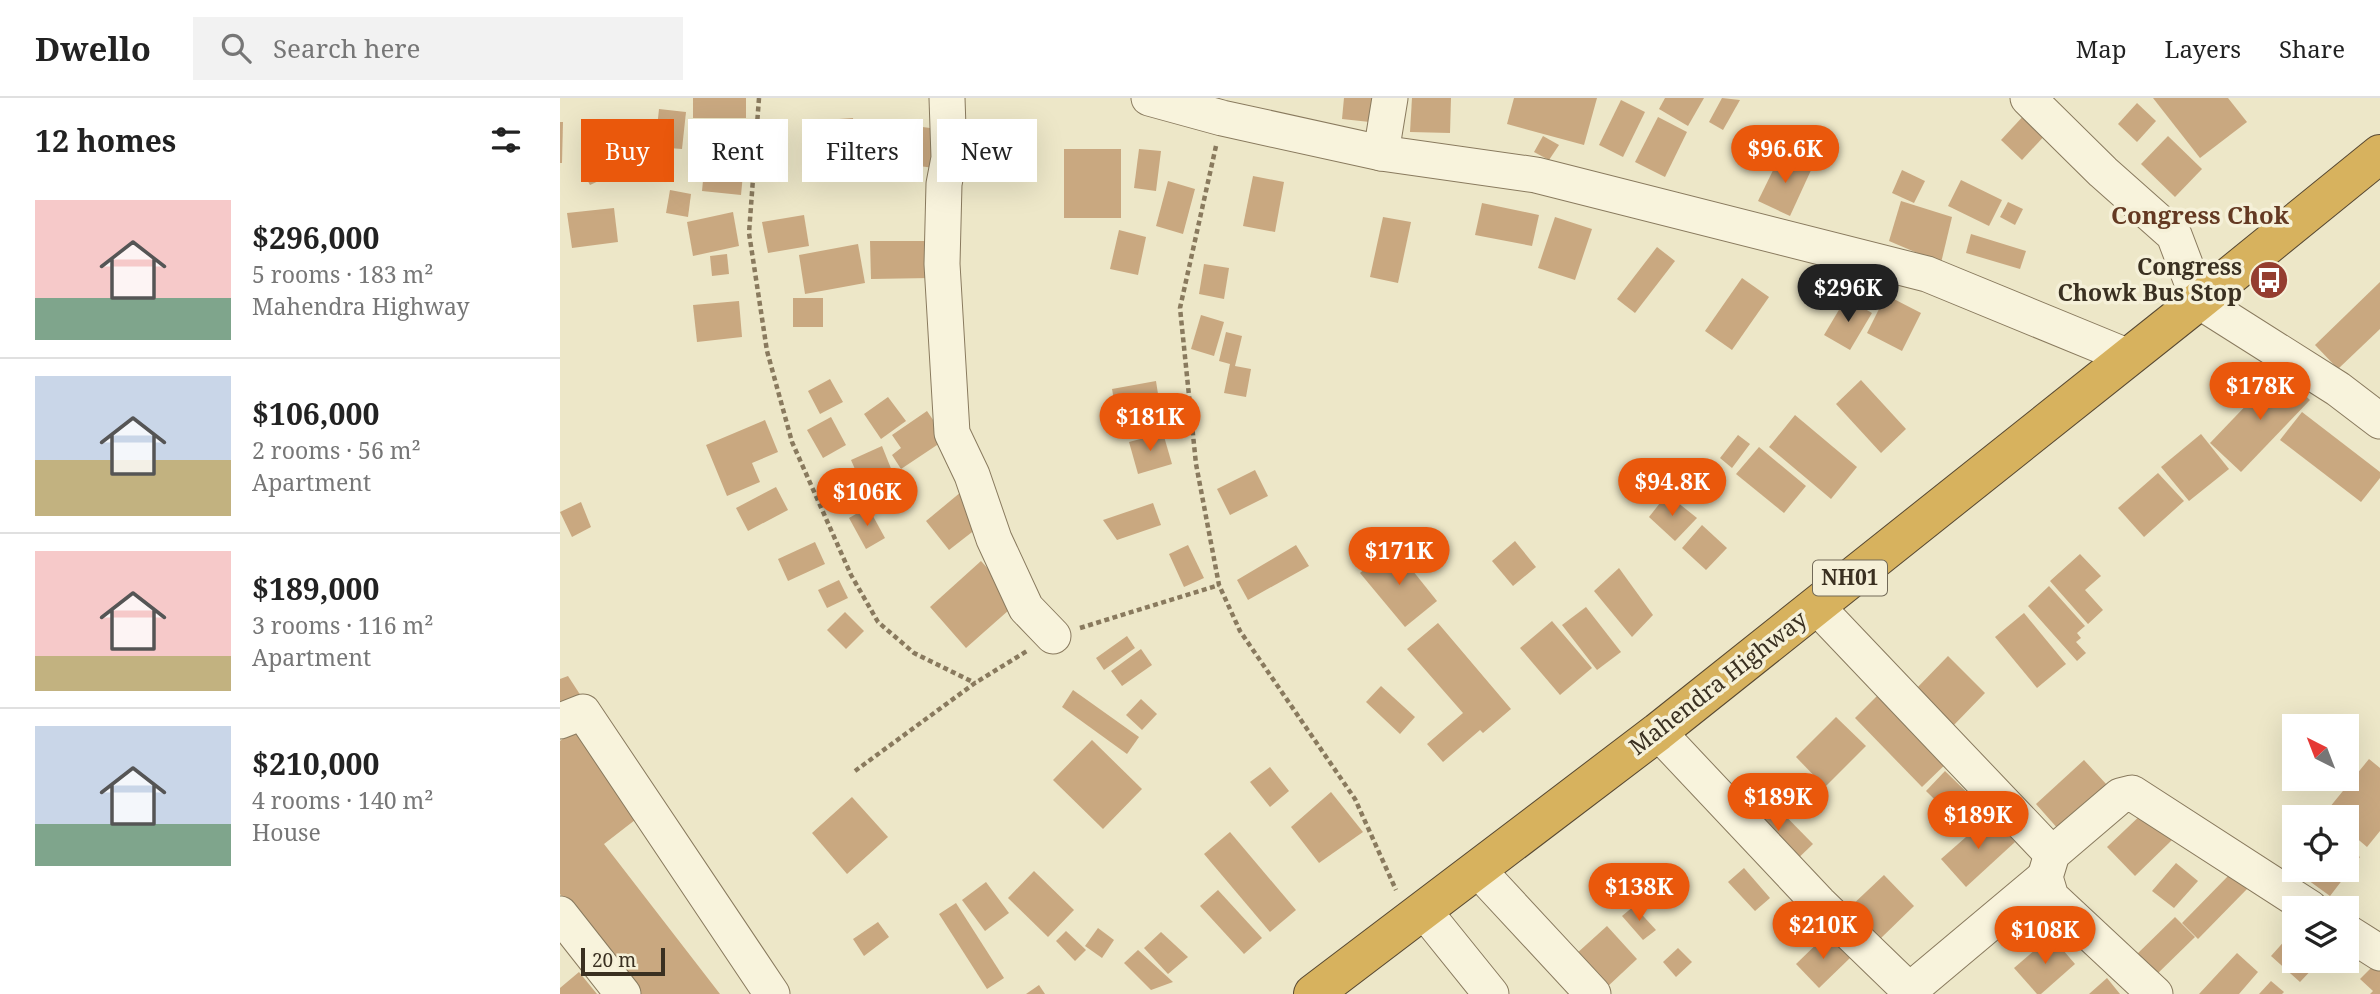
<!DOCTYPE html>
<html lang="en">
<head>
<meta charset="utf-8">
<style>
	:root { --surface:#fff; --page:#f2f2f2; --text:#222; --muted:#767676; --line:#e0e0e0; --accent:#ea580c }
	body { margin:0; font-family:"Noto Serif",serif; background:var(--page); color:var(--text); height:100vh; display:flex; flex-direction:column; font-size:26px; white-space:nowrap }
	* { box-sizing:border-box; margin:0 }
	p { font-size:23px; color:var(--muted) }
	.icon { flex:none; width:38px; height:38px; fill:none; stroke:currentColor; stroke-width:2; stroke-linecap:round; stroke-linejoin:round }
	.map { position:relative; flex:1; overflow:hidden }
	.drawer { display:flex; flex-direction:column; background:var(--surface); width:560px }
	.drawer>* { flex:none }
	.guide { position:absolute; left:21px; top:21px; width:665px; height:63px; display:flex; gap:14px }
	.needle { width:46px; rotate:318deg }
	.controls { position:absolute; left:1722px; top:616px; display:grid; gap:14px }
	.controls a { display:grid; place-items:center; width:77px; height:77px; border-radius:0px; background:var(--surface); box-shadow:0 7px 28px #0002; font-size:35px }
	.scale { position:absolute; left:21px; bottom:18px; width:84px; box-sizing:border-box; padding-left:7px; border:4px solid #3a3021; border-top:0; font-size:19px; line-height:24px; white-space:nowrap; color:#3a3021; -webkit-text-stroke:5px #f5f0d8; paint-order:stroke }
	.price { position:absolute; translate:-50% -60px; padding:0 16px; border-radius:24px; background:var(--accent); color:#fff; font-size:23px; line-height:46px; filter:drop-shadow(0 2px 4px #0008) }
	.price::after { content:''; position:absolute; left:50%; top:42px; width:21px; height:16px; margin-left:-10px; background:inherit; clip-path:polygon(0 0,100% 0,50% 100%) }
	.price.active { background:#222; color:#fff }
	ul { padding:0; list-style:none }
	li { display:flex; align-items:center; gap:21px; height:175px; padding:0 35px }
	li+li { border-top:2px solid var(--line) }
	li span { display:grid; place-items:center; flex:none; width:196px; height:140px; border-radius:0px; color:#555 }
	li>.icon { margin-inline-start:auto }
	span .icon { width:84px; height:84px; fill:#fffc; stroke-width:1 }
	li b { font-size:30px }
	h2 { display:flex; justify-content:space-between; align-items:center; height:84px; padding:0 35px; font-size:30px }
	.tag { padding:0 24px; border-radius:0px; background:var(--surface); box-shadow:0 7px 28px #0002; font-size:24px; line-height:63px }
	.tag.active { background:var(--accent); color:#fff }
	header { display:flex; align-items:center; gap:42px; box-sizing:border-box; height:98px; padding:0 35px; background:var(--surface); border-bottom:2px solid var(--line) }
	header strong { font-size:33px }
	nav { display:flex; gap:38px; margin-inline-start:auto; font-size:24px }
	.search { width:490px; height:63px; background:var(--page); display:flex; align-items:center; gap:18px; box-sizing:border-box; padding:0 24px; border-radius:0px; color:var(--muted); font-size:26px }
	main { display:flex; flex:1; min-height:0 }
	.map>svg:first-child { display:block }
	.building { fill:#c9a880 }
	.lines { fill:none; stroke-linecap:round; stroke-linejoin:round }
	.minor-casing { stroke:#897a5e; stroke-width:37 }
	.highway-casing { stroke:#574832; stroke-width:40 }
	.path { stroke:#897a5e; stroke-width:4.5; stroke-dasharray:5 3.5; stroke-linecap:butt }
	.minor { stroke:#f8f3dc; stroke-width:35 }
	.highway { stroke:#d7b25e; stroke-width:38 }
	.labels { text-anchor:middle; stroke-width:7; stroke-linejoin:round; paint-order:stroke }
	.shield { fill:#f5f0d8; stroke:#726a58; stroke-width:2 }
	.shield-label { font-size:21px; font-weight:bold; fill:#3a3021 }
	.poi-label { font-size:23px; font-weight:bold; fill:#3a3021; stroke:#f5f0d8; text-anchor:end }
	.street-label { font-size:23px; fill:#3a3021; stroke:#f5f0d8 }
	.neighbourhood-label { font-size:24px; font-weight:bold; fill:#643922; stroke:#f5f0d8 }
</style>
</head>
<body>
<header>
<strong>Dwello</strong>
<div class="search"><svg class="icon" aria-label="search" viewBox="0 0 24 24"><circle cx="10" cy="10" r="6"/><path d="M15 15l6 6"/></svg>Search here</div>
<nav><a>Map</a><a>Layers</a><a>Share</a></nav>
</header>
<main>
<section class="drawer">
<h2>12 homes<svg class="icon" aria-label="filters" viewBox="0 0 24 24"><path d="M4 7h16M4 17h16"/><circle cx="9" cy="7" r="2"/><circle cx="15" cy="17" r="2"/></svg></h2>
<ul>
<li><span style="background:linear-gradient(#f6c9c9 70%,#7fa58c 0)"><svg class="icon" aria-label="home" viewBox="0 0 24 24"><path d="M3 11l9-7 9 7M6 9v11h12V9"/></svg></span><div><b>$296,000</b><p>5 rooms · 183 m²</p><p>Mahendra Highway</p></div></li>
<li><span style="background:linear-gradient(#c9d6e8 60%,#c2b280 0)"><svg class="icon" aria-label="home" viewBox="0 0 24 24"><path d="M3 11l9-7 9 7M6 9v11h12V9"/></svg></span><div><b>$106,000</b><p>2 rooms · 56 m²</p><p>Apartment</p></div></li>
<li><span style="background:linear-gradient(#f6c9c9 75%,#c2b280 0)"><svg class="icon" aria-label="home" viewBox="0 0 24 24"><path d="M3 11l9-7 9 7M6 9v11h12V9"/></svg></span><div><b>$189,000</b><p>3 rooms · 116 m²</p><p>Apartment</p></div></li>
<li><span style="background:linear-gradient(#c9d6e8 70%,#7fa58c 0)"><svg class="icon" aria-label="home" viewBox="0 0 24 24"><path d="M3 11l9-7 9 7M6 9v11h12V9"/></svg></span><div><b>$210,000</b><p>4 rooms · 140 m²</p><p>House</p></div></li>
</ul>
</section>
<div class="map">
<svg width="1820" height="896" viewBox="0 0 1820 896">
	<rect width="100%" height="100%" fill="#ede7c8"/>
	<g class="building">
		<rect x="133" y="0" width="53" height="20"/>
		<polygon points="784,0 821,0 819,25 782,21"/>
		<polygon points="852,0 891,0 890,35 850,34"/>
		<polygon points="954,0 1037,0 1024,47 947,26"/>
		<polygon points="1105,0 1144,0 1128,28 1099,11"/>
		<polygon points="1162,0 1180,2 1163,32 1149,24"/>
		<polygon points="1593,0 1668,0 1687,24 1640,60"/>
		<polygon points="1061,2 1085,14 1063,59 1039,47"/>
		<polygon points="1577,5 1596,23 1577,44 1558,26"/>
		<polygon points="99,11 126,14 122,51 95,49"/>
		<polygon points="1467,14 1488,34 1462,62 1441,42"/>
		<polygon points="1098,19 1127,34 1105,79 1075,64"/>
		<polygon points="293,20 296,59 254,62 251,23"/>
		<polygon points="0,24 3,24 2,65 0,65"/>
		<polygon points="303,24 341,29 337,66 298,61"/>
		<polygon points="355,28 385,32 382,71 351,67"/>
		<polygon points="407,29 443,30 441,68 406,67"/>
		<polygon points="983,38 999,47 989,62 974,54"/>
		<polygon points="1608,38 1642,71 1615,99 1581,66"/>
		<polygon points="1237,39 1253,45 1248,59 1232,53"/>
		<rect x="504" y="51" width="57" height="69"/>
		<polygon points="579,51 601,53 596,93 574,90"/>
		<polygon points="1221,56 1252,70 1230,118 1198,103"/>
		<polygon points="145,62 184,65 181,97 142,93"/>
		<polygon points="38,66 45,80 30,87 23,74"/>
		<polygon points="1342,72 1365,83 1354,105 1332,95"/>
		<polygon points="693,78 724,84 715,134 683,128"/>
		<polygon points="1401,82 1442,102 1429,128 1388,108"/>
		<polygon points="608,83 635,91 623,136 596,128"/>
		<polygon points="110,92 131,96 128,119 106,115"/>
		<polygon points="1341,103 1392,119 1381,165 1329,143"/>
		<polygon points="1448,104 1463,111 1455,127 1440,119"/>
		<polygon points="922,105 979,117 972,148 915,137"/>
		<polygon points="54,110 58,144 12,150 7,115"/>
		<polygon points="173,114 179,148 133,158 127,124"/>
		<polygon points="244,117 249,148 208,155 202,124"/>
		<polygon points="823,119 851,124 838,185 810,179"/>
		<polygon points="995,119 1032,131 1015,182 978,170"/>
		<polygon points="559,132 586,139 578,177 550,171"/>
		<polygon points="1411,136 1466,153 1460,171 1406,155"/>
		<polygon points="310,143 370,143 371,180 311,181"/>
		<polygon points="298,146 305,185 245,196 239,157"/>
		<polygon points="1097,149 1115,163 1075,215 1057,201"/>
		<polygon points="167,156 169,176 152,178 150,158"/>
		<polygon points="644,166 669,170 664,201 639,196"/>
		<polygon points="1182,180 1209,199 1172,252 1145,233"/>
		<polygon points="1820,184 1820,231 1778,271 1755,247"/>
		<polygon points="1326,197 1361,215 1342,253 1307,235"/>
		<rect x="233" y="200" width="30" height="29"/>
		<polygon points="1286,200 1312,215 1290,252 1264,237"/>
		<polygon points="179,203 182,239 137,244 133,207"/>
		<polygon points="641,217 664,224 654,258 631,251"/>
		<polygon points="666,234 682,238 675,268 691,271 686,299 664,295 670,266 659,263"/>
		<polygon points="1719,273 1750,302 1681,374 1650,345"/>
		<polygon points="270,281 283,304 260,316 248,293"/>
		<polygon points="1301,282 1346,331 1321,355 1276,306"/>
		<polygon points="596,283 603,328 560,336 552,291"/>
		<polygon points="328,299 346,323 321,341 304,316"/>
		<polygon points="367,313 386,341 341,371 332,357 341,350 332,337"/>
		<polygon points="1742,314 1820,374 1820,380 1801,404 1720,342"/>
		<polygon points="1235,317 1297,369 1271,401 1209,349"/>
		<polygon points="271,319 286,347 263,360 247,332"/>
		<polygon points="205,322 218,354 192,365 200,384 167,398 146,347"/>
		<polygon points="603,335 612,366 578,376 569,344"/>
		<polygon points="1641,336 1669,371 1629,403 1601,369"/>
		<polygon points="1178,337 1190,346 1172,370 1160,360"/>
		<polygon points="322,348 334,378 304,392 291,362"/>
		<polygon points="1199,349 1246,388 1224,415 1176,376"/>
		<polygon points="695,372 708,398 670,417 657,391"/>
		<polygon points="1598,375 1624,403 1584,439 1558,410"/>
		<polygon points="216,389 228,412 188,433 176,410"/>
		<polygon points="401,394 425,424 389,452 366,423"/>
		<polygon points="1107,396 1137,420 1115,443 1089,419"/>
		<polygon points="21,404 31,429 12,439 0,414"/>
		<polygon points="593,405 601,427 557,442 543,422"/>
		<polygon points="308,409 325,440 306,451 289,420"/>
		<polygon points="1142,427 1167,450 1146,472 1122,450"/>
		<polygon points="955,443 976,469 953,488 932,463"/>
		<polygon points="255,444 265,466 228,483 218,461"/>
		<polygon points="628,447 644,480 624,489 609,456"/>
		<polygon points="736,447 749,468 688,502 677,482"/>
		<polygon points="833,448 877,503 845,529 800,475"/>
		<polygon points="1520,456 1541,478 1525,492 1543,512 1528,526 1490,483"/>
		<polygon points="421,463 458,504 406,550 370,509"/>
		<polygon points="1059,470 1093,517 1072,539 1034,493"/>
		<polygon points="279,482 288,500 267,510 258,492"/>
		<polygon points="1489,488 1525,528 1517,535 1521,540 1516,544 1526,555 1517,563 1468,508"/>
		<polygon points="1026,509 1061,554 1037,572 1002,527"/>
		<polygon points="285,514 304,533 286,551 267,532"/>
		<polygon points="1464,515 1506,566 1477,590 1435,539"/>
		<polygon points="992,523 1032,570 1000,597 960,550"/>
		<polygon points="878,525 951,611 923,635 920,632 883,664 867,646 903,615 847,551"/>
		<polygon points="567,538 575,550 544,572 536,560"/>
		<polygon points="581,551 592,567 562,588 551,573"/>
		<polygon points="1388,558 1425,595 1391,630 1354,593"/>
		<polygon points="8,578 21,598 0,607 0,581"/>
		<polygon points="821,588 855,619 840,636 806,604"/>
		<polygon points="1325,590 1393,659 1362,689 1295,620"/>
		<polygon points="513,592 579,639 567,656 502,609"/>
		<polygon points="581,601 597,616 582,632 566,617"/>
		<polygon points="1276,619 1306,648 1265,689 1236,659"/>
		<polygon points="17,630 84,715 44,746 160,896 77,896 0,796 0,643"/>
		<polygon points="532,642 582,691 543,731 493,682"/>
		<polygon points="1809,661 1820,670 1820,733 1807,749 1787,732 1787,719 1771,719 1765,715"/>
		<polygon points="1524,662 1547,687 1499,732 1476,706"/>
		<polygon points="710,669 729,693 710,709 690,684"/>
		<polygon points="1385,673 1427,714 1408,734 1366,693"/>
		<polygon points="771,694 803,734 759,765 731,729"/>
		<polygon points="292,699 328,739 287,776 252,735"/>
		<polygon points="1208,700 1253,746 1229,769 1184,724"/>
		<polygon points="1585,713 1612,742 1575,778 1547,749"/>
		<polygon points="1431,717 1455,744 1406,789 1381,761"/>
		<polygon points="670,734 736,812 710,834 644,756"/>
		<polygon points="1787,749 1800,759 1770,798 1741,777 1745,772 1787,772"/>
		<polygon points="1734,750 1734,772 1741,772 1736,780 1721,771"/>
		<polygon points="1616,765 1638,783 1614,810 1592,793"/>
		<polygon points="1184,770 1210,800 1195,813 1168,784"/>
		<polygon points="474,773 514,812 488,839 448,800"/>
		<polygon points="1672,774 1688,790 1638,841 1622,825"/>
		<polygon points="1324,777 1354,808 1319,842 1288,811"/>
		<polygon points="426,784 449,815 425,833 402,802"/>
		<polygon points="658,792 702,840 684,856 640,808"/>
		<polygon points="396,805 444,880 427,891 379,816"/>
		<polygon points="1074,808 1096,832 1083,842 1062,818"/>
		<polygon points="1615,819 1635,839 1594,879 1574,859"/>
		<polygon points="318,824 329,839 304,858 293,841"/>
		<polygon points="1047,828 1077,861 1046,890 1016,856"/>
		<polygon points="538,830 554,842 542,860 525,848"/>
		<polygon points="506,833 526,852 515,863 496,843"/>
		<polygon points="601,834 628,859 608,876 584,850"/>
		<polygon points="1267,836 1290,860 1259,890 1236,866"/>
		<polygon points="1491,838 1515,866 1481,896 1477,896 1454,870"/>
		<polygon points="1729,838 1734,843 1734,863 1758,865 1740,884 1711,858"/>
		<polygon points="1118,850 1132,864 1116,879 1103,864"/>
		<polygon points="578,852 613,884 591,892 564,865"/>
		<polygon points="1677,855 1698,874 1679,896 1639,896"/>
		<polygon points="1817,864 1820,867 1820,896 1810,896 1813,893 1800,881"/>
		<polygon points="19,874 37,896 0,896 0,890"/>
		<polygon points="1547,880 1560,896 1529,896"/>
		<polygon points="1711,883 1724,894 1722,896 1699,896"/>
		<polygon points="479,887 485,896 466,896"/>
	</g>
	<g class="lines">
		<g class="minor-casing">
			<g id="minor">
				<polyline points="387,0 389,60 384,86 382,166 392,335 412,377 434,441 466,510 493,538"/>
				<polyline points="589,0 662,20 821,55 976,77 1367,176 1569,259"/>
				<polyline points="1468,0 1543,74 1614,137 1639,203 1778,291 1820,323"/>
				<polyline points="821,55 830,0"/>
				<polyline points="1256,508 1492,756"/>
				<polyline points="0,623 23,614 212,896"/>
				<polyline points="1098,634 1259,805 1353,896"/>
				<polyline points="917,771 1033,896"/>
				<polyline points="864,813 931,896"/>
				<polyline points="0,816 63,896"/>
				<polyline points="1787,834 1820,855"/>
				<polyline points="1349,893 1485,779"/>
				<polyline points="1595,896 1491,799 1485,779 1492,756 1560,698 1572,695 1750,810"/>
			</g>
		</g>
		<g class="highway-casing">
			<polyline id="highway" points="753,896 1098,634 1639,203 1820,56"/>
		</g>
		<g class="path">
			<polyline points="199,0 189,135 207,253 232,344 291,477 318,524 354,555 415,585"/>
			<polyline points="656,48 620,210 636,366 659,487 680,533 795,701 836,792"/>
			<polyline points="520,530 659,487"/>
			<polyline points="295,673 415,585 467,553"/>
		</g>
		<use href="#minor" class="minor"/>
		<use href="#highway" class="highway"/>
	</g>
	<defs>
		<g id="bus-disc" transform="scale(2.0125)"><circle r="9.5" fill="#953d30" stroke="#f5f0d8"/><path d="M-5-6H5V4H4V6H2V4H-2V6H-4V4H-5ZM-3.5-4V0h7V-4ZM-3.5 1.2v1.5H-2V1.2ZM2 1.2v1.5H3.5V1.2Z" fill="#fff"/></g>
	</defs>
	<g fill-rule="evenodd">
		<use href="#bus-disc" x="1709" y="182"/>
	</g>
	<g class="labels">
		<rect class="shield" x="1253" y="462.5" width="74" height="35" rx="5"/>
		<g class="shield-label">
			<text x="1290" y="487">NH01</text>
		</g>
		<g class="poi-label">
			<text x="1682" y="177">Congress<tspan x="1682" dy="26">Chowk Bus Stop</tspan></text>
		</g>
		<g class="street-label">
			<text transform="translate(1158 585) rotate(-38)" y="8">Mahendra Highway</text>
		</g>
		<g class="neighbourhood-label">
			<text x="1640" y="126">Congress Chok</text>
		</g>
	</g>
</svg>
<div class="controls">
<a><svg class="needle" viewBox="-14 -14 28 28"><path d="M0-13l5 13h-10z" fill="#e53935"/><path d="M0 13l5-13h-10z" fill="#767676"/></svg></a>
<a><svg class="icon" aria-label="locate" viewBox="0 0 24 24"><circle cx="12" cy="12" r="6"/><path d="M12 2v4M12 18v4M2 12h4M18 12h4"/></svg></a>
<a><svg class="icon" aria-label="layers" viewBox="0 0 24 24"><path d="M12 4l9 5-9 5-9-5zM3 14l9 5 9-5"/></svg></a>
</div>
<div class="scale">20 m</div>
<b class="price" style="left:1225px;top:87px">$96.6K</b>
<b class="price active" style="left:1288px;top:226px">$296K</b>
<b class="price" style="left:1700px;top:324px">$178K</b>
<b class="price" style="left:590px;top:355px">$181K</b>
<b class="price" style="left:1112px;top:420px">$94.8K</b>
<b class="price" style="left:307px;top:430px">$106K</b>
<b class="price" style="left:839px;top:489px">$171K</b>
<b class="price" style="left:1218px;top:735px">$189K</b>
<b class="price" style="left:1418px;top:753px">$189K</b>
<b class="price" style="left:1079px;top:825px">$138K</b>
<b class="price" style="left:1263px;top:863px">$210K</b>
<b class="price" style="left:1485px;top:868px">$108K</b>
<div class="guide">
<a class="tag active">Buy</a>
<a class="tag">Rent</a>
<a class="tag">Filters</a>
<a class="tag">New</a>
</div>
</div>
</main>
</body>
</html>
